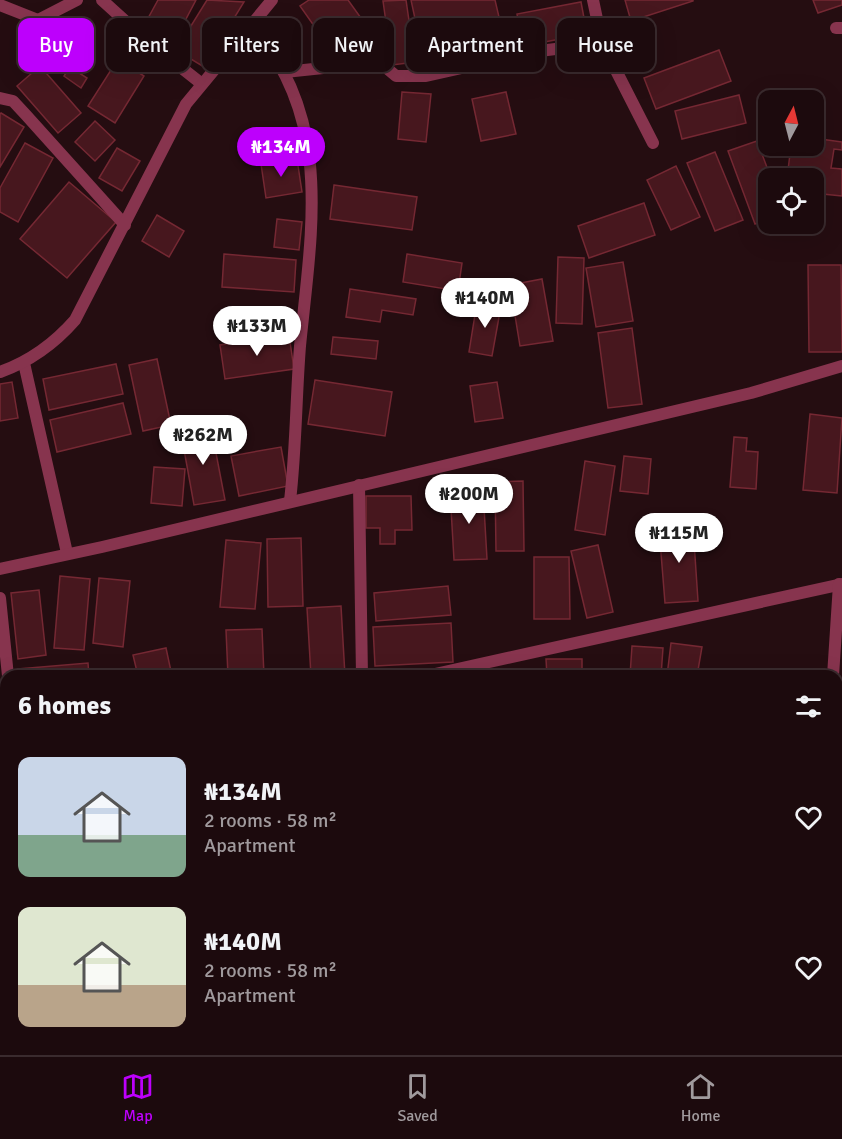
<!DOCTYPE html>
<html lang="en">
<head>
<meta charset="utf-8">
<style>
	:root { --surface:#1c0a0d; --page:#251316; --text:#f1f3f6; --muted:#a09a9d; --line:#3a2b2e; --accent:#bd00fc }
	body { margin:0; font-family:Signika,sans-serif; background:var(--page); color:var(--text); height:100vh; display:flex; flex-direction:column; font-size:22px; white-space:nowrap }
	* { box-sizing:border-box; margin:0 }
	p { font-size:20px; color:var(--muted) }
	.icon { flex:none; width:33px; height:33px; fill:none; stroke:currentColor; stroke-width:2; stroke-linecap:round; stroke-linejoin:round }
	.map { position:relative; flex:1; overflow:hidden }
	.details { position:absolute; left:0px; top:670px; width:843px; height:386px; display:flex; flex-direction:column; background:var(--surface); border-radius:18px 18px 0 0; box-shadow:0 6px 24px #0002,0 0 0 2px var(--line) }
	.details>* { flex:none }
	.guide { position:absolute; left:18px; top:18px; width:807px; height:54px; display:flex; gap:12px }
	.needle { width:39px; rotate:7deg }
	.buttons { position:absolute; left:758px; top:90px; display:grid; gap:12px }
	.buttons a { display:grid; place-items:center; width:66px; height:66px; border-radius:12px; background:var(--surface); box-shadow:0 6px 24px #0002,0 0 0 2px var(--line); font-size:30px }
	.price { position:absolute; translate:-50% -51px; padding:0 14px; border-radius:21px; background:#fff; color:#222; font-size:20px; line-height:39px; filter:drop-shadow(0 2px 3px #0008) }
	.price::after { content:''; position:absolute; left:50%; top:36px; width:18px; height:14px; margin-left:-9px; background:inherit; clip-path:polygon(0 0,100% 0,50% 100%) }
	.price.current { background:var(--accent); color:#fff }
	ul { padding:0; list-style:none }
	li { display:flex; align-items:center; gap:18px; height:150px; padding:0 18px }
	li span { display:grid; place-items:center; flex:none; width:168px; height:120px; border-radius:12px; color:#555 }
	li>.icon { margin-inline-start:auto }
	span .icon { width:72px; height:72px; fill:#fffc; stroke-width:1 }
	li b { font-size:26px }
	h2 { display:flex; justify-content:space-between; align-items:center; height:72px; padding:0 18px; font-size:26px }
	.pill { padding:0 21px; border-radius:12px; background:var(--surface); box-shadow:0 6px 24px #0002,0 0 0 2px var(--line); font-size:21px; line-height:54px }
	.pill.current { background:var(--accent); color:#fff }
	.tabs { display:flex; justify-content:space-around; align-items:center; height:84px; border-top:2px solid var(--line); background:var(--surface); font-size:16px; color:var(--muted) }
	.tabs a { display:grid; justify-items:center; gap:3px }
	.tabs .current { color:var(--accent) }
	.map>svg:first-child { display:block }
	.building { fill:#47171e; stroke:#752833; stroke-width:1.5 }
	.lines { fill:none; stroke-linecap:round; stroke-linejoin:round }
	.service { stroke:#87344e; stroke-width:9 }
	.minor { stroke:#87344e; stroke-width:12 }
</style>
</head>
<body>
<div class="map">
<svg width="842" height="1055" viewBox="0 0 842 1055">
	<rect width="100%" height="100%" fill="#250d11"/>
	<g class="building">
		<polygon points="158,0 196,0 176,38 146,22"/>
		<polygon points="207,0 244,2 204,67 176,50"/>
		<polygon points="309,0 348,0 366,25 331,50 300,6"/>
		<polygon points="406,0 415,62 392,65 383,1"/>
		<polygon points="411,0 495,0 506,47 425,65"/>
		<polygon points="625,0 693,0 693,1 631,21"/>
		<polygon points="813,0 842,0 842,5 818,13"/>
		<polygon points="581,2 587,34 523,46 517,14"/>
		<polygon points="719,50 731,81 656,109 644,78"/>
		<polygon points="118,59 144,76 115,123 88,106"/>
		<polygon points="40,66 81,113 58,133 17,86"/>
		<polygon points="70,67 87,78 81,88 64,76"/>
		<polygon points="402,92 431,94 426,142 398,139"/>
		<polygon points="506,92 516,134 481,141 472,99"/>
		<polygon points="739,95 746,123 682,139 675,111"/>
		<polygon points="1,113 24,127 0,167 0,114"/>
		<polygon points="95,121 115,140 95,161 75,142"/>
		<polygon points="813,138 842,142 842,150 834,149 831,168 842,169 842,196 813,193 813,178 787,178 791,146 813,146"/>
		<polygon points="757,141 771,178 768,178 768,219 755,224 728,151"/>
		<polygon points="25,143 53,158 18,222 0,212 0,188"/>
		<polygon points="117,148 140,161 122,191 99,178"/>
		<polygon points="715,152 743,220 715,231 687,163"/>
		<polygon points="297,159 302,192 266,198 261,164"/>
		<polygon points="676,166 700,217 671,230 647,180"/>
		<polygon points="69,182 116,222 67,278 20,239"/>
		<polygon points="334,185 417,197 412,230 330,219"/>
		<polygon points="644,203 655,235 589,258 578,226"/>
		<polygon points="157,215 184,231 169,257 142,241"/>
		<polygon points="277,219 302,222 299,250 274,247"/>
		<polygon points="224,254 296,260 294,292 222,287"/>
		<polygon points="407,254 462,263 458,291 403,282"/>
		<polygon points="558,257 584,258 582,324 556,323"/>
		<polygon points="623,262 633,321 596,327 586,268"/>
		<polygon points="808,265 841,265 842,352 809,352"/>
		<polygon points="542,279 553,341 520,346 510,285"/>
		<polygon points="350,289 416,299 413,315 382,310 380,322 346,317"/>
		<polygon points="477,302 501,306 492,356 469,352"/>
		<polygon points="632,328 642,404 608,408 598,333"/>
		<polygon points="289,335 294,369 225,379 220,345"/>
		<polygon points="333,337 378,341 376,359 331,354"/>
		<polygon points="157,359 171,425 143,431 129,365"/>
		<polygon points="116,364 123,394 49,410 43,379"/>
		<polygon points="315,380 392,392 385,436 308,424"/>
		<polygon points="12,382 18,418 0,421 0,384"/>
		<polygon points="497,382 503,418 475,422 470,386"/>
		<polygon points="123,403 131,434 57,452 50,420"/>
		<polygon points="810,414 842,418 837,493 803,490"/>
		<polygon points="211,427 225,500 194,505 181,433"/>
		<polygon points="734,437 747,438 746,451 758,452 756,489 730,487"/>
		<polygon points="281,447 288,486 239,496 231,456"/>
		<polygon points="624,456 651,459 648,494 620,491"/>
		<polygon points="585,461 615,466 605,535 575,530"/>
		<polygon points="154,467 185,469 182,506 151,503"/>
		<polygon points="523,481 524,551 496,551 495,482"/>
		<polygon points="483,490 487,559 454,560 450,491"/>
		<polygon points="366,496 411,496 412,530 395,530 395,544 380,544 380,528 366,528"/>
		<polygon points="693,526 698,601 665,603 659,528"/>
		<polygon points="301,538 303,606 268,607 267,539"/>
		<polygon points="226,540 261,543 255,609 220,607"/>
		<polygon points="598,545 613,612 587,618 571,551"/>
		<polygon points="534,557 569,557 570,619 534,619"/>
		<polygon points="60,576 90,579 84,650 54,648"/>
		<polygon points="99,578 130,581 123,647 93,643"/>
		<polygon points="448,586 451,615 376,621 374,593"/>
		<polygon points="39,590 46,655 18,659 11,593"/>
		<polygon points="341,606 345,676 311,676 307,608"/>
		<polygon points="451,623 453,662 375,666 373,627"/>
		<polygon points="262,629 264,676 228,676 226,630"/>
		<polygon points="671,643 702,647 697,676 667,676"/>
		<polygon points="632,646 663,648 661,676 630,676"/>
		<polygon points="166,648 172,676 138,676 133,655"/>
		<polygon points="546,659 582,659 582,676 547,676"/>
		<polygon points="88,663 89,676 19,676 18,669"/>
		<polygon points="6,777 6,815 0,817 0,778"/>
		<polygon points="842,884 842,912 837,914 837,885"/>
		<polygon points="842,916 842,947 837,948 837,917"/>
		<rect x="210" y="1050" width="68" height="5"/>
		<polygon points="291,1050 325,1050 325,1055 291,1052"/>
	</g>
	<g class="lines">
		<polyline class="service" points="651,1051 652,1055"/>
		<g class="minor">
			<polyline points="102,0 145,39 202,84"/>
			<polyline points="593,0 602,43 653,143"/>
			<polyline points="0,5 38,20 77,0"/>
			<path d="M 250,25 C 335,116 311,234 300,346 C 296,398 296,449 290,501"/>
			<polyline points="836,28 842,28"/>
			<polyline points="285,72 323,68 362,59 377,60 396,76 426,76 532,52 602,43"/>
			<polyline points="0,98 13,101 26,115 125,225"/>
			<polyline points="24,363 67,553"/>
			<path d="M 0,372 C 31,361 54,344 75,320 L 186,104 L 272,0"/>
			<polyline points="359,485 362,676"/>
			<polyline points="0,569 102,547 751,393 842,366"/>
			<polyline points="0,598 8,676"/>
			<polyline points="426,676 842,584"/>
			<polyline points="833,676 839,584"/>
			<polyline points="0,763 6,761"/>
			<polyline points="396,1050 396,1055"/>
			<polyline points="808,1055 808,1050"/>
		</g>
	</g>
</svg>
<div class="buttons">
<a><svg class="needle" viewBox="-14 -14 28 28"><path d="M0-13l5 13h-10z" fill="#e53935"/><path d="M0 13l5-13h-10z" fill="#a09a9d"/></svg></a>
<a><svg class="icon" aria-label="locate" viewBox="0 0 24 24"><circle cx="12" cy="12" r="6"/><path d="M12 2v4M12 18v4M2 12h4M18 12h4"/></svg></a>
</div>
<b class="price current" style="left:281px;top:178px">₦134M</b>
<b class="price" style="left:485px;top:329px">₦140M</b>
<b class="price" style="left:257px;top:357px">₦133M</b>
<b class="price" style="left:203px;top:466px">₦262M</b>
<b class="price" style="left:469px;top:525px">₦200M</b>
<b class="price" style="left:679px;top:564px">₦115M</b>
<div class="guide">
<a class="pill current">Buy</a>
<a class="pill">Rent</a>
<a class="pill">Filters</a>
<a class="pill">New</a>
<a class="pill">Apartment</a>
<a class="pill">House</a>
</div>
<section class="details">
<h2>6 homes<svg class="icon" aria-label="filters" viewBox="0 0 24 24"><path d="M4 7h16M4 17h16"/><circle cx="9" cy="7" r="2"/><circle cx="15" cy="17" r="2"/></svg></h2>
<ul>
<li><span style="background:linear-gradient(#c9d6e8 65%,#7fa58c 0)"><svg class="icon" aria-label="home" viewBox="0 0 24 24"><path d="M3 11l9-7 9 7M6 9v11h12V9"/></svg></span><div><b>₦134M</b><p>2 rooms · 58 m²</p><p>Apartment</p></div><svg class="icon" aria-label="heart" viewBox="0 0 24 24"><path d="M12 20l-8-8c-3-5 5-10 8-4 3-6 11-1 8 4z"/></svg></li>
<li><span style="background:linear-gradient(#dfe7d0 65%,#b9a48a 0)"><svg class="icon" aria-label="home" viewBox="0 0 24 24"><path d="M3 11l9-7 9 7M6 9v11h12V9"/></svg></span><div><b>₦140M</b><p>2 rooms · 58 m²</p><p>Apartment</p></div><svg class="icon" aria-label="heart" viewBox="0 0 24 24"><path d="M12 20l-8-8c-3-5 5-10 8-4 3-6 11-1 8 4z"/></svg></li>
</ul>
</section>
</div>
<nav class="tabs">
<a class="current"><svg class="icon" aria-label="map" viewBox="0 0 24 24"><path d="M3 6l6-2 6 2 6-2v14l-6 2-6-2-6 2zM9 4v14M15 6v14"/></svg>Map</a>
<a><svg class="icon" aria-label="saved" viewBox="0 0 24 24"><path d="M7 4h10v16l-5-4-5 4z"/></svg>Saved</a>
<a><svg class="icon" aria-label="home" viewBox="0 0 24 24"><path d="M3 11l9-7 9 7M6 9v11h12V9"/></svg>Home</a>
</nav>
</body>
</html>
